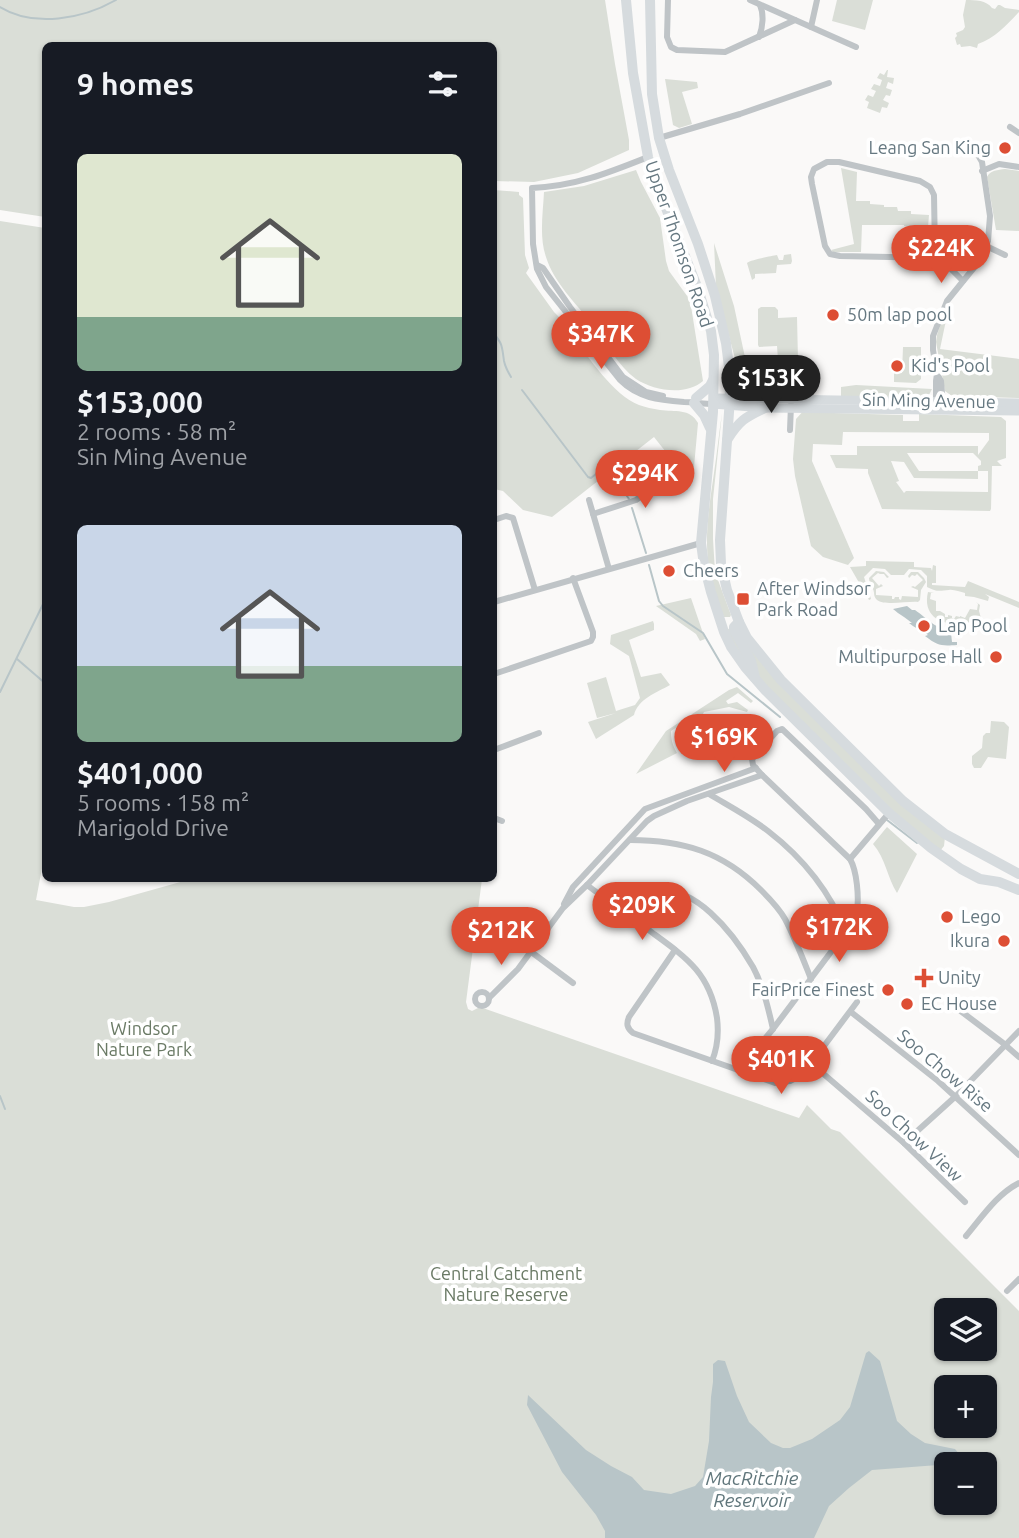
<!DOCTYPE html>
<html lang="en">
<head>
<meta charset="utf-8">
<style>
	:root { --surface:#171b24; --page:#242831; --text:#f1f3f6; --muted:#9ea1a6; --accent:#dd4e34 }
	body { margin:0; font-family:Ubuntu,sans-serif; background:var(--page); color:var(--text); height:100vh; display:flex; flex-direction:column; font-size:26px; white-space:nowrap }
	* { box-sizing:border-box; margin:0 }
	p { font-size:23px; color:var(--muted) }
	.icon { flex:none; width:38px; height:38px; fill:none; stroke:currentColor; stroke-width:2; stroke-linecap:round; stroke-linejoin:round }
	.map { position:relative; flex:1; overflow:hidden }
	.drawer { position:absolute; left:42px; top:42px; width:455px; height:840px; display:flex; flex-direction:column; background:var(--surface); border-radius:10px; box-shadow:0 2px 5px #0004 }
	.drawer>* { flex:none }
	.controls { position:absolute; left:934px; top:1298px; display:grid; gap:14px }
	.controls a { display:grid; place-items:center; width:63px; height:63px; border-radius:10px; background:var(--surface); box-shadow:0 2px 5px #0004; font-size:35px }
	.price { position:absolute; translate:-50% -60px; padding:0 16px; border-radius:24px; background:var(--accent); color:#fff; font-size:23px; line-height:46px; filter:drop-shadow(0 2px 4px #0008) }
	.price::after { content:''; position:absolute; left:50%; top:42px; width:21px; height:16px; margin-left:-10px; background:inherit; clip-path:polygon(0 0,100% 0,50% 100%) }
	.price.active { background:#222; color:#fff }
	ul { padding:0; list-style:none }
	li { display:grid; align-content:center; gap:14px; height:371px; padding:0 35px }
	li span { display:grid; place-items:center; height:217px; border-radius:10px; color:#555 }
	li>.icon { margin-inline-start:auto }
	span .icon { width:126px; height:126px; fill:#fffc; stroke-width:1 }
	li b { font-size:30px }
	h2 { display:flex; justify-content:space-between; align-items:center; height:84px; padding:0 35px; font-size:30px }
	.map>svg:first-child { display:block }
	.green { fill:#daded7; fill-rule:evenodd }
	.water { fill:#b8c5c8 }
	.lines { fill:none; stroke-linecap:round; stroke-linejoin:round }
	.stream { stroke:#b8c5c8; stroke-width:2 }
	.street { stroke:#bfc4c7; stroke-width:6 }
	.secondary { stroke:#d6dbde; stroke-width:9 }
	.primary { stroke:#d6dbde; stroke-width:10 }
	.poi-dot { fill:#dd4e34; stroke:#fff; stroke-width:2.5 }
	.labels { text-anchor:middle; stroke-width:7; stroke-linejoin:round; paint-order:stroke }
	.poi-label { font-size:18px; fill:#667881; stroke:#fff; text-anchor:start }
	.street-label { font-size:18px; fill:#667881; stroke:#fff }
	.park-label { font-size:18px; fill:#6a7a65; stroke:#fff }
	.water-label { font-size:19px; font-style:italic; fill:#60767b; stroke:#fff }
</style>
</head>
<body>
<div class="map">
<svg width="1019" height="1538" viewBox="0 0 1019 1538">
	<rect width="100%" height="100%" fill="#faf9f8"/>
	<g class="green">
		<polygon points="0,0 605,0 615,64 629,140 629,150 578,173 534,182 494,181 494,46 46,46 45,217 0,210"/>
		<polygon points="837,0 873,0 865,30 832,21"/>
		<path d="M 966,0 C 976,0 986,0 992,8 L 995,9 L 998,5 L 1000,5 L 1005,8 L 1019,10 L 1019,12 C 1007,25 995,38 978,44 L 977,48 L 970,46 L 961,47 L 960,44 L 957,45 L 955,38 L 957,36 L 956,33 L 963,30 L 965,27 L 963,15 Z"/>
		<polygon points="887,70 888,70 887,77 894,78 893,84 888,82 886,88 892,90 890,96 886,95 883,100 889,103 887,108 882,107 880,113 867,108 869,102 865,100 868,95 873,97 876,91 871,89 874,84 880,86 882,80 877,78 880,73 884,75"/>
		<polygon points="665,79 697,82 698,88 682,92 692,124 679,128 673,125"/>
		<polygon points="841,168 857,172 856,201 870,201 870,204 884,205 884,207 897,207 898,211 911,211 911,214 929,215 928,227 904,226 904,225 862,225 861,252 833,252 831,250 854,244"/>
		<path d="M 1005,169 L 1019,171 L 1019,231 L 996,230 L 987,177 C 990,170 998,170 1005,169 Z"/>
		<path d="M 636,170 L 641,182 L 660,218 L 666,261 L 669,271 L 690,300 L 703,381 C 686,396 654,391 636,379 C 618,366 606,342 592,324 C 576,303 554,283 546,257 C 539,237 543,213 544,192 L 584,186 Z"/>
		<path d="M 494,190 L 519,192 L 519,195 L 523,198 L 525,255 L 529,268 L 526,273 L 554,312 L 575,333 L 572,336 C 589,357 613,395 639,405 C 645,407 653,409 660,410 C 675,412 690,408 698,423 L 694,467 L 684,475 L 654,437 L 552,517 L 523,510 L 503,491 L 494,489 Z"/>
		<path d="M 0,221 L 45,228 L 46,847 L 36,900 L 74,907 L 84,907 L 109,902 L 191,879 L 482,879 L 466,1002 L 468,1009 L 472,1011 L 480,1007 L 799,1118 L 807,1105 L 831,1129 L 840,1132 L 1019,1311 L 1019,1538 L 0,1538 ZM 947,1311 L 985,1311 L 985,1349 L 947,1349 ZM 947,1388 L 985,1388 L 985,1426 L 947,1426 ZM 947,1465 L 985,1465 L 985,1503 L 947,1503 Z"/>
		<path d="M 714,243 L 734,306 L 746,362 L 749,368 C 758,370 756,378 762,382 L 778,383 L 778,387 L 781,387 L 781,392 L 785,393 L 784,395 L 753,396 L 742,385 L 716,287 Z"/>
		<path d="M 791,254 L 792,261 L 791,264 L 777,265 L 776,273 L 755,274 L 755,278 L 752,280 L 747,263 C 751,260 771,256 777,255 L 779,260 L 783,260 L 784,255 Z"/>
		<polygon points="761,307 775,307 778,310 778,318 797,317 798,360 778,360 777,346 759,347 758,345 758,309"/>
		<polygon points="946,307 951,308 945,325 940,349 1019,359 1019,398 952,396 945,391 936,342 937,335"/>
		<polygon points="903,347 921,347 921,379 916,383 894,382 894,373 902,373"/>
		<polygon points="856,385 932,389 929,395 924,398 841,397 841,387"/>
		<path d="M 806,408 L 833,413 L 903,415 L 903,421 L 919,421 L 919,414 L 1001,417 L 1006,421 L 1006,458 L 997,461 L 1002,466 L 992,466 L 991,509 L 990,511 L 882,509 L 868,473 L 868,469 L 836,468 L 830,455 L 857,455 L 857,446 L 978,446 L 978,455 L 989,440 L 989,433 L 843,432 L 842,445 L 813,444 L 812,461 L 854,558 L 848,565 L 823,557 L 811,546 L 795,476 L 793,459 L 796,419 ZM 907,453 L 973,453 L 981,461 L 981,465 L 978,466 L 978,471 L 919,471 ZM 891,461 L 904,462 L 914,478 L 978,479 L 978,471 L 988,471 L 988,492 L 906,491 L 904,493 L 896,482 L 899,481 Z"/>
		<path d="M 722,413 L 713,499 L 713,539 L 715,572 L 731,615 L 730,617 L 724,617 C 700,565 706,527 714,473 C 717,453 719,433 722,413 Z"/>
		<path d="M 866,561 L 914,562 L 914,567 L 931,568 L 932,571 L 933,565 L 936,566 L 936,583 L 932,583 L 932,585 L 965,587 L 968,581 L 1019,602 L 1019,608 L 985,594 L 989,597 L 988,601 L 974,597 L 965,596 L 965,593 C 960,592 953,589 949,590 C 939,591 937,592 927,587 L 927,576 L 921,570 L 909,569 L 904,575 L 891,575 L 885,569 L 873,568 L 864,577 C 866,584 869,591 871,599 L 869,600 L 850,567 L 866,566 Z"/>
		<path d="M 876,571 L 884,572 L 889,577 L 887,578 L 884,574 L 880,574 L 878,573 L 872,578 L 879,586 L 881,584 L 883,586 L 876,589 L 876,595 L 892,596 L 892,599 L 894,599 L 895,597 L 899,597 L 899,599 L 901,600 L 902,596 L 918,597 L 918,590 L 911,587 L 913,586 L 915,587 L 923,580 L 917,574 L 915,576 L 912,575 L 909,578 L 908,576 L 911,572 L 918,572 L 924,578 L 926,582 L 921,590 L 920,600 L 918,602 C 908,601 885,606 877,600 C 873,596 875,594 873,589 C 871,585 869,582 869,578 Z"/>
		<path d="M 928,592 L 934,593 L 931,593 L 930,599 L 936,601 L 936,611 L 940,611 L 945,614 L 945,617 L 948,617 L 948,615 L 952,616 L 952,618 L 954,619 L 956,616 L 960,617 L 960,616 L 965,618 L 970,609 L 977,610 L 978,604 L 976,602 L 980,605 L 979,611 L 981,618 C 959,630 920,625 928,592 Z"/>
		<polygon points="691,598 705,639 700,641 696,634 656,606"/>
		<path d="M 653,621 L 654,624 L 654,630 L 629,640 L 641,677 L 661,673 L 670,685 C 656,693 638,699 634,715 L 596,739 L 588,722 L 616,713 L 597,718 L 587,683 L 606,677 L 616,711 L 635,705 L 640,698 L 629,656 L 610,644 L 611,635 Z"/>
		<polygon points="739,622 781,680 945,837 944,846 940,851 931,848 765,690 724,632"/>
		<path d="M 737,687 L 753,701 L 751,703 L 738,693 L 726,701 L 728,704 L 737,702 L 748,710 L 747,712 L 729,707 L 704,712 L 703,714 L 696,716 L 697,721 L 695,722 L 690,720 L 683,724 L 686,729 L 680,731 L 677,727 L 671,731 C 671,739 672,744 677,753 L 636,774 L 666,731 L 729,690 Z"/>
		<polygon points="991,721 1004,722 1009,727 1006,759 988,757 981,768 974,768 972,764 972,756 982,748 983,736 986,733 990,733"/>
		<path d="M 887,827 L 917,854 L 897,893 C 887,877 886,859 873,844 Z"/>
	</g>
	<g class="water">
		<path d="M 907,606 L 912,610 L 915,610 C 928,619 937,631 954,630 L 954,632 L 951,633 L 952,642 L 957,642 L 957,645 C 941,646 938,646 925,636 L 928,635 C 922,630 916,629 909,623 L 912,623 C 905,617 900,615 893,609 Z"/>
		<polygon points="869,1351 880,1361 897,1421 911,1434 925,1443 955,1449 968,1465 947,1465 947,1467 938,1465 872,1470 849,1488 829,1506 814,1538 605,1538 605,1531 596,1515 562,1472 527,1405 528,1395 586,1450 611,1466 632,1477 644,1490 671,1494 695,1486 703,1477 709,1441 711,1397 713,1382 713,1364 718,1360 725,1361 737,1396 749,1422 771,1443 783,1448 790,1448 812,1439 840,1420 850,1407 866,1353"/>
	</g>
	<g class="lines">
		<g class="stream">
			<path d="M 0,7 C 34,28 83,19 116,0"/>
			<path d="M 494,334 C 503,344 502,348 504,361 C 505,366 508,372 511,377"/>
			<polyline points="522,390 588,477 591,478 601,470 606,470"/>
			<polyline points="609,470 629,499"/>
			<polyline points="632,508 646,553"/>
			<polyline points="649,565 659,601 663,606 703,633 727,674 780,717"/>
			<polyline points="17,659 46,684"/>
			<polyline points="0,692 46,598"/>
			<polyline points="887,820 917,843"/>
			<polyline points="0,1096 5,1109"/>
		</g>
		<g class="street">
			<polyline points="668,0 667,37 671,47 677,50 725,52 795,20"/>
			<polyline points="750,0 856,47"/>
			<polyline points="811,27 817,0"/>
			<path d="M 759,37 C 763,27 764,14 760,5"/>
			<polyline points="1010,127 1019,133"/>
			<polyline points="659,138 740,114 829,83"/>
			<path d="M 648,157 C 608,173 576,186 532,188 L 533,244 L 537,269 L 546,287 L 620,380 C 638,398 659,400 684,402 C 694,402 703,404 713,404"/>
			<polyline points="982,171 999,164 1019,167"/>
			<polyline points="986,246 1005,255"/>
			<polyline points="939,258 840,256 830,254 825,246 812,184 811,177 814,169 827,162 839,162 920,181 930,187 934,195 935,253 963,281"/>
			<polyline points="537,265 543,268 570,307 623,377 646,392 663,396"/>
			<polyline points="936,405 936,381 937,374"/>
			<polyline points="943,405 941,381 937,374 933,350 933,336 947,301 981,259 988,241 990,216 982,162 978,155"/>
			<polyline points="790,430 791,405"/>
			<polyline points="589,500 609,569"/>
			<polyline points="593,514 636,500 678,469"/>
			<polyline points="494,520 506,516 513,518 535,590"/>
			<polyline points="494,602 701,543"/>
			<polyline points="494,674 591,641 593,637 593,632 573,578"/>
			<polyline points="494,750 539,733"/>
			<path d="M 709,794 C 729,806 750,817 768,831 C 803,858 830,892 846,932"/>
			<polyline points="494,818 502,821"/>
			<path d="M 630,840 C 683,840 723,852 761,890 C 770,899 779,908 785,919 C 795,938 803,959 811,979"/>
			<polyline points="850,859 889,813"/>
			<path d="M 587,885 C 609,902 632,917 654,934 C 687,958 710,974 717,1018 C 719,1034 718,1046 712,1061"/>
			<polyline points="564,904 573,887 645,809 756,768"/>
			<path d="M 625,912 C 632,904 639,896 650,893 C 692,878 735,936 753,967 C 763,986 768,1007 773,1029"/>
			<path d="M 675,950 L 629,1017 C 626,1024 627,1028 633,1033 L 775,1083 L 790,1081 L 803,1074 L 857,1002"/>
			<polyline points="530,951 573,983"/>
			<circle cx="482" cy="999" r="7"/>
			<polyline points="489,998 518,969 563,908 587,885 647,821 654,816 687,801 762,775"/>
			<polyline points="950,1003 1003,1043 1019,1057"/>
			<polyline points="851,1012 938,1081 1019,1155"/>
			<polyline points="812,1064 904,1143 965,1202"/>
			<path d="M 739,1070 L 773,1029 L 846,932 C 851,926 855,919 857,911 C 859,897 857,871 850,859 L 762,775 L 753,765 L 752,759 L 777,731 L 782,729 L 866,809 L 879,824"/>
			<polyline points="904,1143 956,1096 1019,1031"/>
			<path d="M 966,1236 C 982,1217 997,1194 1019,1183"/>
			<polyline points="1007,1291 1019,1279"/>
		</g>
		<g class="secondary">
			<polyline points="714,398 1019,403"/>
			<polyline points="713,404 765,408 1019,411"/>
		</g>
		<g class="primary">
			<polyline points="626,0 633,73 648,157 654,178 698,289 711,331 714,355 713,412 701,543 704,565 711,592 724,632 731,647 745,667 765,690 889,813 931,848 961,869 980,879 999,882 1019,890"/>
			<polyline points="650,0 652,94 659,138 669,170 698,244 715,296 726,343 729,367 730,398 720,540 721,564 727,590 739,622 747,638 781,680 903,801 945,834 1019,874"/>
			<polyline points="731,371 741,388 751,399"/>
			<polyline points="696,398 710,386 713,380"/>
			<polyline points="694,403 704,415 710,428"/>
			<path d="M 727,440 C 739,421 745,417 765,408"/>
			<polyline points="739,622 734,627 734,630 751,661 755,678"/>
		</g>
	</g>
	<g class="poi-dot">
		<circle cx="1005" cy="148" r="7"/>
		<circle cx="833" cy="315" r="7"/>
		<circle cx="897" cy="366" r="7"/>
		<circle cx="669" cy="571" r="7"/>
		<rect x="736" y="592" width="14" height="14" rx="3.5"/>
		<circle cx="924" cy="626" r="7"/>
		<circle cx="996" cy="657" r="7"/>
		<circle cx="947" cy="917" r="7"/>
		<circle cx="1004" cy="941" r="7"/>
		<path d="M920.5 967.5h7v7h7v7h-7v7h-7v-7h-7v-7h7z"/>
		<circle cx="888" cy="990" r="7"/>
		<circle cx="907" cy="1004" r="7"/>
	</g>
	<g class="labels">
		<g class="poi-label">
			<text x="991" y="154" text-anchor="end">Leang San King</text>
			<text x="847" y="321">50m lap pool</text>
			<text x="911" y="372">Kid's Pool</text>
			<text x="683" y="577">Cheers</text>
			<text x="757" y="595">After Windsor<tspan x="757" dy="21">Park Road</tspan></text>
			<text x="938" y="632">Lap Pool</text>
			<text x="982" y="663" text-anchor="end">Multipurpose Hall</text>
			<text x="961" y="923">Lego</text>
			<text x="990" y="947" text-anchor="end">Ikura</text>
			<text x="938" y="984">Unity</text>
			<text x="874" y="996" text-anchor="end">FairPrice Finest</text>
			<text x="921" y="1010">EC House</text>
		</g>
		<g class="street-label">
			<text transform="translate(679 244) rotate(71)" y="6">Upper Thomson Road</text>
			<text transform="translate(929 401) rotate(1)" y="6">Sin Ming Avenue</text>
			<text transform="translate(945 1071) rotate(40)" y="6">Soo Chow Rise</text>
			<text transform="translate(914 1136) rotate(43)" y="6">Soo Chow View</text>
		</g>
		<g class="park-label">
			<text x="144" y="1035">Windsor<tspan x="144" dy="21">Nature Park</tspan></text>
			<text x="506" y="1280">Central Catchment<tspan x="506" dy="21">Nature Reserve</tspan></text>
		</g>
		<g class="water-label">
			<text x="752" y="1485">MacRitchie<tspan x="752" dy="22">Reservoir</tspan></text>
		</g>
	</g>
</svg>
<div class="controls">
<a><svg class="icon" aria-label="layers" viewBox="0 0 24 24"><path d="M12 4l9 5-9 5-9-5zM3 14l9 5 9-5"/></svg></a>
<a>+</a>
<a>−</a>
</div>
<b class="price" style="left:941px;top:285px">$224K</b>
<b class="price" style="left:601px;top:371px">$347K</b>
<b class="price active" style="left:771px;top:415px">$153K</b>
<b class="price" style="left:645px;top:510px">$294K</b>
<b class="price" style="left:724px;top:774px">$169K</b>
<b class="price" style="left:642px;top:942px">$209K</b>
<b class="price" style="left:839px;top:964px">$172K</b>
<b class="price" style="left:501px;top:967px">$212K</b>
<b class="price" style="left:781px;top:1096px">$401K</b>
<section class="drawer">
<h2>9 homes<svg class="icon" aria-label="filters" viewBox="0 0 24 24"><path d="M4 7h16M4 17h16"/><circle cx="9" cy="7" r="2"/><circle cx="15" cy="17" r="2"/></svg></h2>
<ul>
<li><span style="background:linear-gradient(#dfe7d0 75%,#7fa58c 0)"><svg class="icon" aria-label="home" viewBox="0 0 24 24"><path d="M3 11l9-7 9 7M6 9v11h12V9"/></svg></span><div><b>$153,000</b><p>2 rooms · 58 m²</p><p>Sin Ming Avenue</p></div></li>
<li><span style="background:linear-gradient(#c9d6e8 65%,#7fa58c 0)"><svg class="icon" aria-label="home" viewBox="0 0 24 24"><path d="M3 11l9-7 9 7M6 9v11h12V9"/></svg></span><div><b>$401,000</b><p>5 rooms · 158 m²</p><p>Marigold Drive</p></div></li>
</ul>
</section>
</div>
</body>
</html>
